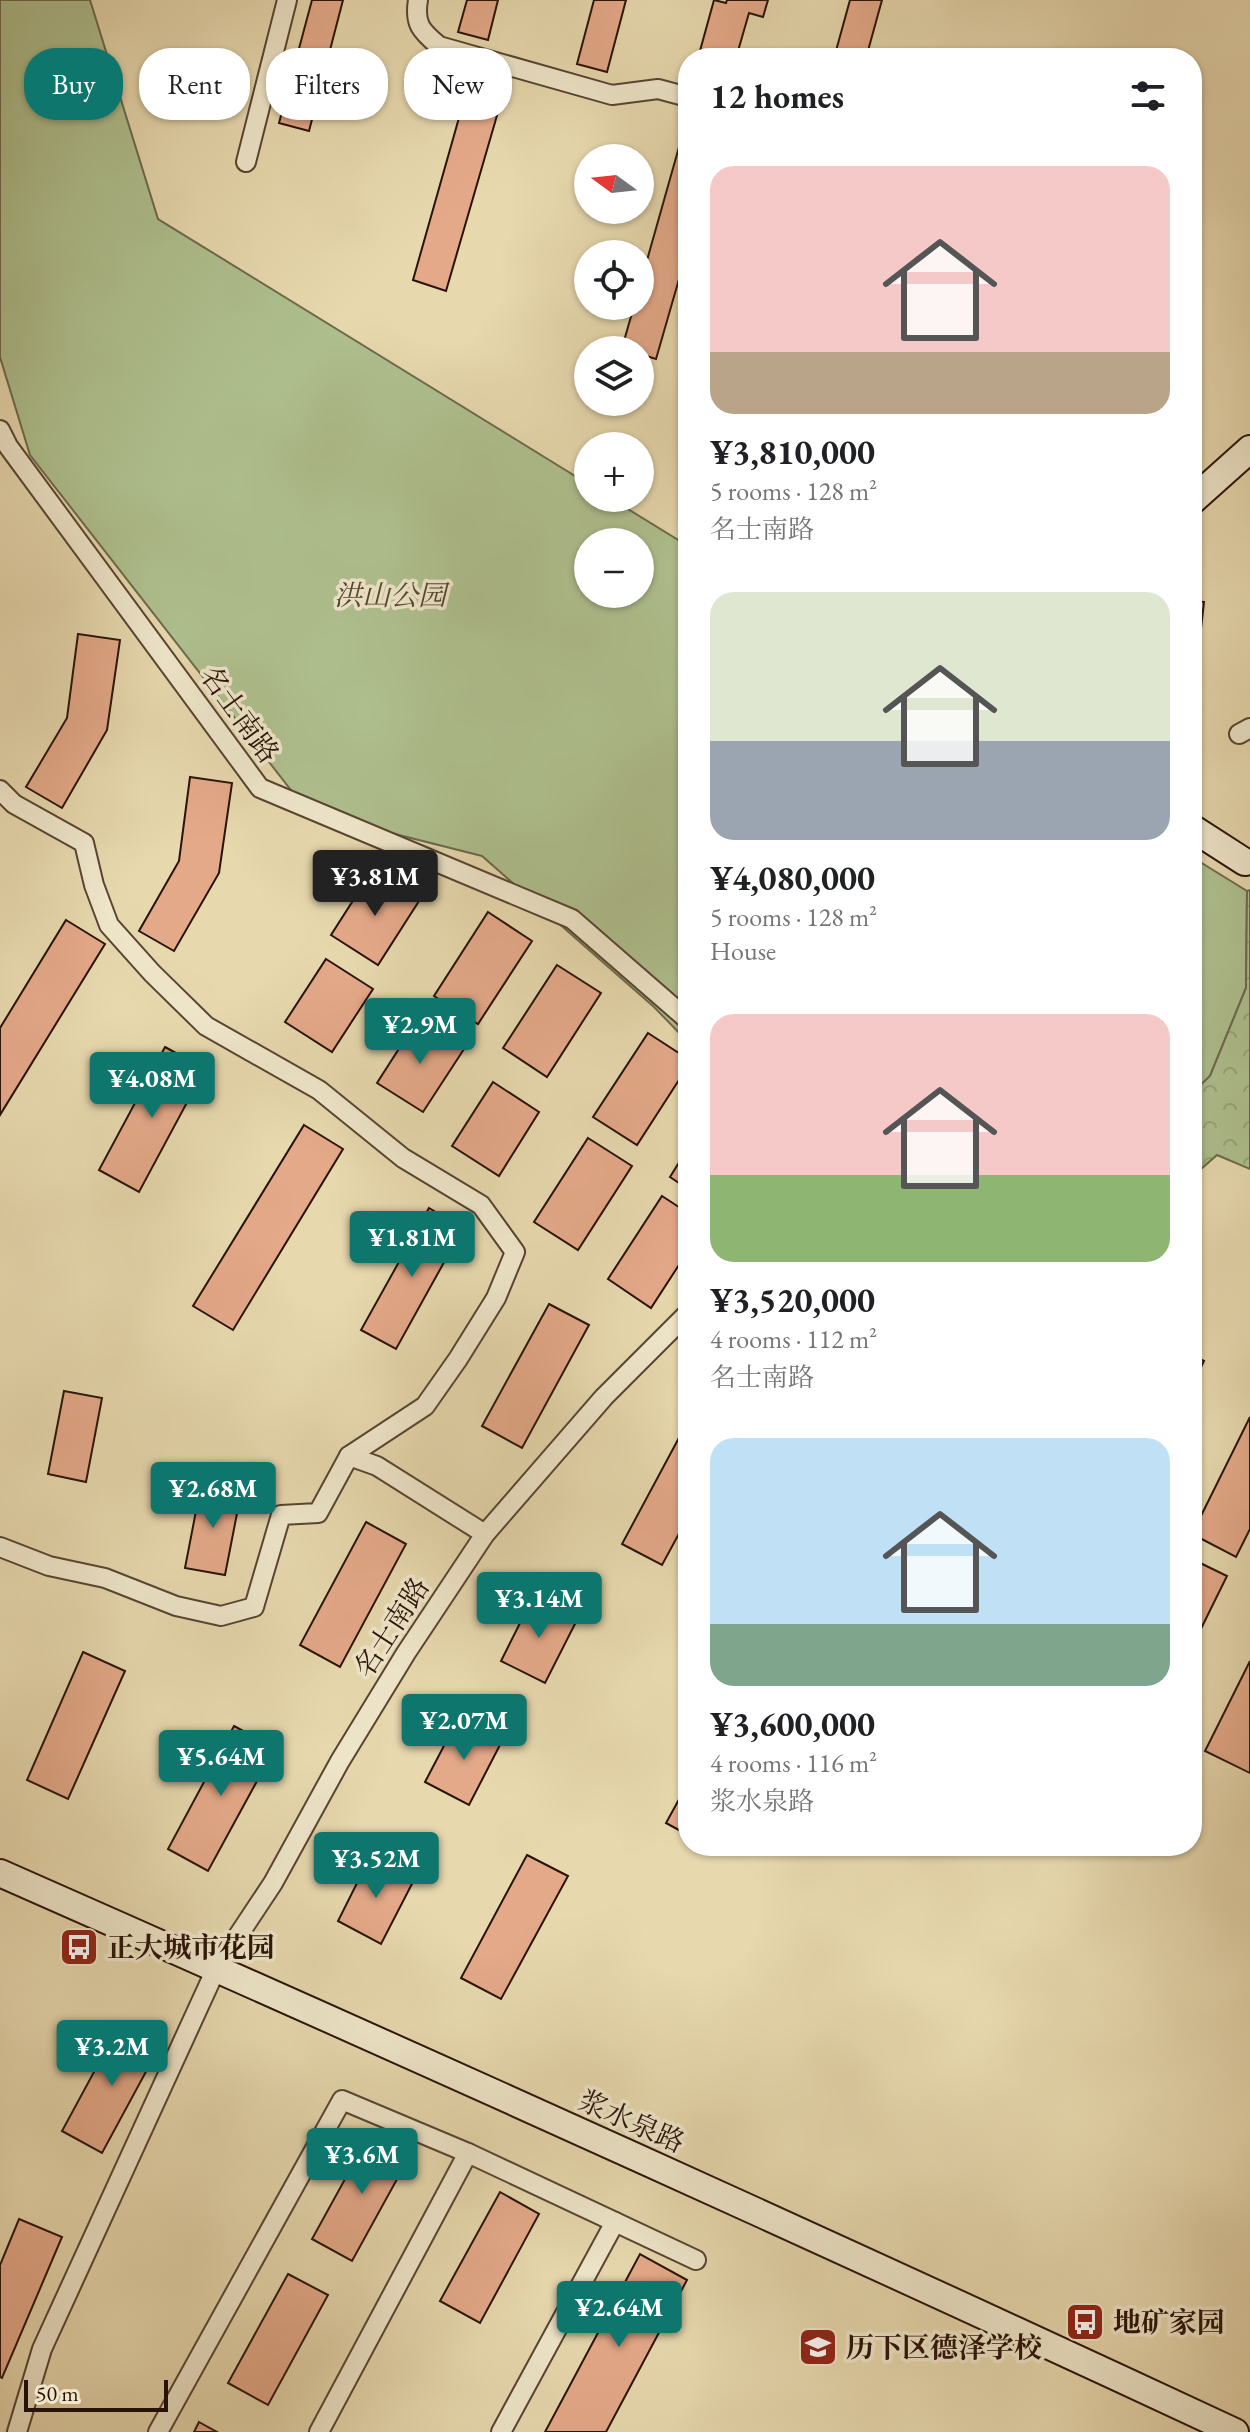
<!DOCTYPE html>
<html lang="en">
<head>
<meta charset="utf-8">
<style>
	:root { --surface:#fff; --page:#f2f2f2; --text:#202124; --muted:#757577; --accent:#0f766e }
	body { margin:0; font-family:"EB Garamond","Noto Serif SC",serif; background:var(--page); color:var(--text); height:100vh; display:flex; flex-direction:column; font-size:30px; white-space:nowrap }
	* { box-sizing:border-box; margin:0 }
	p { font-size:26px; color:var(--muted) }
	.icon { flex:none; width:44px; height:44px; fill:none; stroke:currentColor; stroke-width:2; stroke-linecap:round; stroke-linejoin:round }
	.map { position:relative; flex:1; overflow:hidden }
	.side { position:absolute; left:678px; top:48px; width:524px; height:1808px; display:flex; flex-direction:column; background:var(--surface); border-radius:32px; box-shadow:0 2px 6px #0004 }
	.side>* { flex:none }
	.hud { position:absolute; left:24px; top:48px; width:534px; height:72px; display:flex; gap:16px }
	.needle { width:52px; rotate:285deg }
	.tools { position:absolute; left:574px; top:144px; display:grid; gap:16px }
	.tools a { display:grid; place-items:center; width:80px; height:80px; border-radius:50%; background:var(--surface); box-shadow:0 2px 6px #0004; font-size:40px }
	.scale { position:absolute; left:24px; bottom:20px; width:144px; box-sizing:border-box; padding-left:8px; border:4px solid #291308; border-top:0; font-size:22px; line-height:28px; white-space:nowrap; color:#291308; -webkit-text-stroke:6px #efe6ca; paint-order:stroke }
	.price { position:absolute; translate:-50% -68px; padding:0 18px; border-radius:8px; background:var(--accent); color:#fff; font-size:26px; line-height:52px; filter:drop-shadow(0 2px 4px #0008) }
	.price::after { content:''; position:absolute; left:50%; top:48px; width:24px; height:18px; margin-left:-12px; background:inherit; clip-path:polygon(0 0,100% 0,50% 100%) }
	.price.on { background:#222; color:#fff }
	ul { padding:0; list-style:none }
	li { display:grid; align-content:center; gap:16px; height:424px; padding:0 32px }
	li span { display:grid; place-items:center; height:248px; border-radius:24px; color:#555 }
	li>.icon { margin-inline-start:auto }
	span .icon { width:144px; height:144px; fill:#fffc; stroke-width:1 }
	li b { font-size:34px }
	h2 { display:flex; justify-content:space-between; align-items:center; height:96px; padding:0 32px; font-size:34px }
	.chip { padding:0 28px; border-radius:32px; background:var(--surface); box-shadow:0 2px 6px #0004; font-size:28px; line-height:72px }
	.chip.on { background:var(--accent); color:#fff }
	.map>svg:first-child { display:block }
	.green { fill:#afc08f; stroke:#6c6a4c; stroke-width:2; fill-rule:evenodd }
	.forest { fill:url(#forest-crowns); stroke:#6c6a4c; stroke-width:2 }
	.building { fill:#e4a989; stroke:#291308; stroke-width:2 }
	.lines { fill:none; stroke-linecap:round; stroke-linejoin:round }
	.street-casing { stroke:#584432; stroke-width:22 }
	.secondary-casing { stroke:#291308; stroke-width:30 }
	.street { stroke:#efe6ca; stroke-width:18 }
	.secondary { stroke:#efe6ca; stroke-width:26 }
	.labels { text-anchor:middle; stroke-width:7; stroke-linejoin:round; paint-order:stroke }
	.park-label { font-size:28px; font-style:italic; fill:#514730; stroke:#efe6ca }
	.street-label { font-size:28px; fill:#291308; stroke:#efe6ca }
	.poi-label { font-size:28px; font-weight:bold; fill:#291308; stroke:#efe6ca; text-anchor:start }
</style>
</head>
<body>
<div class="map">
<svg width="1250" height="2432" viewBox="0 0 1250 2432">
	<defs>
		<pattern id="forest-crowns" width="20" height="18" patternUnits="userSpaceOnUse" patternTransform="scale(2)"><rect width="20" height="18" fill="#afc08f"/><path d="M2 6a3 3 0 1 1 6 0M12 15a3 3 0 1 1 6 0" fill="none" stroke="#97a47a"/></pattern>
	</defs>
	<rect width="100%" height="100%" fill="#e7d8ae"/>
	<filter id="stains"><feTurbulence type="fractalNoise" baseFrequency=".0025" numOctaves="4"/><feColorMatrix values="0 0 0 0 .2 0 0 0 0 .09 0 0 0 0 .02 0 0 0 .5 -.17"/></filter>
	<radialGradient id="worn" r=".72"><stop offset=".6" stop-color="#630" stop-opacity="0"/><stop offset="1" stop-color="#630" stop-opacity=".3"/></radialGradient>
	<g class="green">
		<path d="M 0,0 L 90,0 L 158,219 L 588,484 L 588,498 L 610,498 L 688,546 L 688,1042 L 654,1007 L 482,856 L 308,812 L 30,455 L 0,357 ZM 588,542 L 640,542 L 640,594 L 588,594 Z"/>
		<polygon points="1192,857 1247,891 1246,988 1210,1076 1192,1097"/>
	</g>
	<polygon class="forest" points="1250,890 1250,1169 1217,1155 1192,1177 1192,1093 1210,1076 1246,988 1247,891"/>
	<g class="building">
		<polygon points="312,0 343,0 309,131 279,123"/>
		<polygon points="467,0 498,0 488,40 458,32"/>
		<polygon points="594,0 626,0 607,72 577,64"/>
		<polygon points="714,0 726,3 727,0 768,0 763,17 749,13 736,58 698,58"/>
		<polygon points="850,0 882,0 866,58 834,58"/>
		<polygon points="472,72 507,81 446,291 413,280"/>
		<polygon points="681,140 688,142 688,248 656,359 640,354 640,350 622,348 634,306 640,306 640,285"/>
		<polygon points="1192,600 1204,602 1194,690 1192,690"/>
		<polygon points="78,634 120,640 107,730 62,808 26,787 67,718"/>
		<polygon points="190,777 232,783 219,873 174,951 139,931 179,861"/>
		<polygon points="372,871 419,901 378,965 331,935"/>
		<polygon points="488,912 532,941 478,1024 434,996"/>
		<polygon points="66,920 105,944 0,1115 0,1028"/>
		<polygon points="326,959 373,989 332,1052 285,1022"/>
		<polygon points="557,965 601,993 547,1077 503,1048"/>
		<polygon points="418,1019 464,1049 423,1112 377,1083"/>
		<polygon points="648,1033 688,1059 688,1066 637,1145 593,1117"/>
		<polygon points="165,1047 205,1069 139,1192 99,1170"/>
		<polygon points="493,1082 539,1112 499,1176 452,1146"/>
		<polygon points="304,1125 343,1149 233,1330 193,1306"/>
		<polygon points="588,1138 632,1166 578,1250 534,1222"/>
		<polygon points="688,1148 688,1189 670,1177"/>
		<polygon points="662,1196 688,1213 688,1251 651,1308 608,1279"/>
		<polygon points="429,1208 463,1228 396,1349 361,1330"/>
		<polygon points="549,1304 589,1325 522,1448 482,1426"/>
		<polygon points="1192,1355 1204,1361 1192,1385"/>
		<polygon points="64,1391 102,1398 86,1482 48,1474"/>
		<polygon points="1250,1417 1250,1529 1236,1557 1192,1534"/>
		<polygon points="688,1421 688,1517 662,1565 622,1544"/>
		<polygon points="201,1485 241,1493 225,1575 185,1568"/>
		<polygon points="366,1522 406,1544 340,1667 300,1645"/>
		<polygon points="1192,1559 1227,1576 1192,1647"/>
		<polygon points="533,1597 577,1620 545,1683 501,1661"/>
		<polygon points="83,1652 125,1671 68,1799 27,1780"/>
		<polygon points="1250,1661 1250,1773 1205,1751"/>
		<polygon points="458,1719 502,1741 469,1805 425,1782"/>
		<polygon points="234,1726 275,1748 208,1871 168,1849"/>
		<polygon points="688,1783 688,1835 666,1823"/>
		<polygon points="527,1855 568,1876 501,1999 461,1978"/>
		<polygon points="370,1857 414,1880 381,1944 338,1921"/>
		<polygon points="121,2022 161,2044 102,2153 62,2131"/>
		<polygon points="372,2130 412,2152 352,2261 312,2239"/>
		<polygon points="500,2192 539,2214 480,2323 440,2301"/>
		<polygon points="19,2219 62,2237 2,2378 0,2377 0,2265"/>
		<polygon points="640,2254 687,2280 606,2432 545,2432"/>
		<polygon points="288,2274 328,2295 268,2405 228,2383"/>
		<polygon points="199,2422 217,2432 194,2432"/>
	</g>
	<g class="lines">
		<g class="street-casing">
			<g id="street">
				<path d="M 418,0 C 414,24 421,31 439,46 L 612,95 L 658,89 L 688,97"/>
				<polyline points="246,162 287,0"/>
				<polyline points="0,430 8,446 260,788 572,919 688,1020"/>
				<polyline points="1239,734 1250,728"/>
				<polyline points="0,790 14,804 84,843 94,885 109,925 152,973 206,1026 319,1090 403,1158 481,1205 515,1252 496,1298 458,1359 425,1406 349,1456"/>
				<polyline points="0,1547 49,1566 105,1578 176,1606 221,1616 254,1607 281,1515 318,1513 349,1456 377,1466 485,1534"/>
				<polyline points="17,2432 42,2349 216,1969 273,1883 340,1761 406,1653 485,1534 604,1397 688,1313"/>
				<polyline points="158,2432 342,2100 468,2153"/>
				<polyline points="319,2432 468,2153 696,2260"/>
				<polyline points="501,2432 615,2222"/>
			</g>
		</g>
		<g class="secondary-casing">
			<g id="secondary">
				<polyline points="1192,501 1250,449"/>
				<polyline points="1192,828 1245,862"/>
				<path d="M 0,1873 C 413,2055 825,2241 1235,2432"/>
			</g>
		</g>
		<use href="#street" class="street"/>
		<use href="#secondary" class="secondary"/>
	</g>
	<defs>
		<g id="bus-square" transform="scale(2)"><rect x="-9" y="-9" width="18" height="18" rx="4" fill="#8f2418" stroke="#efe6ca"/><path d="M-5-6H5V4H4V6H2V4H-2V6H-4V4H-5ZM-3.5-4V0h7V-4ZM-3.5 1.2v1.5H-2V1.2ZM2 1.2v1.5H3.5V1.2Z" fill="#fff"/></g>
		<g id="school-square" transform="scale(2)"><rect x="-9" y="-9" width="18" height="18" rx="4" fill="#8f2418" stroke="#efe6ca"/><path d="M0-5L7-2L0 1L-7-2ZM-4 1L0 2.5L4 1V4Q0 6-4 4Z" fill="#fff"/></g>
	</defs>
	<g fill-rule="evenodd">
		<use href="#bus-square" x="79" y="1947"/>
		<use href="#bus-square" x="1085" y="2322"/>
		<use href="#school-square" x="818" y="2347"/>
	</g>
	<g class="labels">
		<g class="park-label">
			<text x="390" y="605">洪山公园</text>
		</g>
		<g class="street-label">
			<text transform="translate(240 714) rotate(54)" y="10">名士南路</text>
			<text transform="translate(391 1627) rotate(-57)" y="10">名士南路</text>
			<text transform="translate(632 2121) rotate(24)" y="10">浆水泉路</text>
		</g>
		<g class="poi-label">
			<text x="107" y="1957">正大城市花园</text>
			<text x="1113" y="2332">地矿家园</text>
			<text x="846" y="2357">历下区德泽学校</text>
		</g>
	</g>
	<rect width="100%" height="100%" filter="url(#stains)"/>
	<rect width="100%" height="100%" fill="url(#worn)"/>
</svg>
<div class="tools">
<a><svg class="needle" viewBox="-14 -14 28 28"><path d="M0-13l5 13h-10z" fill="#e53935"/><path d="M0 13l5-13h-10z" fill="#757577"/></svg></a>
<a><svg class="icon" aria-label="locate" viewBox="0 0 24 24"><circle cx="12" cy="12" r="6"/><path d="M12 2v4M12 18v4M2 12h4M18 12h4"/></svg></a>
<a><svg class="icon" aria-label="layers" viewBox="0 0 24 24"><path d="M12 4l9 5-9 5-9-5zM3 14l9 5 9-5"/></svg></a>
<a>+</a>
<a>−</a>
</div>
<div class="scale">50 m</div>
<b class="price on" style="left:375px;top:918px">¥3.81M</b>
<b class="price" style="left:420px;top:1066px">¥2.9M</b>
<b class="price" style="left:152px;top:1120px">¥4.08M</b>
<b class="price" style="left:412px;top:1279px">¥1.81M</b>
<b class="price" style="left:213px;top:1530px">¥2.68M</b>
<b class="price" style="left:539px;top:1640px">¥3.14M</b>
<b class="price" style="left:464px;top:1762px">¥2.07M</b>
<b class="price" style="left:221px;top:1798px">¥5.64M</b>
<b class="price" style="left:376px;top:1900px">¥3.52M</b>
<b class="price" style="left:112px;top:2088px">¥3.2M</b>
<b class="price" style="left:362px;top:2196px">¥3.6M</b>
<b class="price" style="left:619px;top:2349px">¥2.64M</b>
<div class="hud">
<a class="chip on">Buy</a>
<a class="chip">Rent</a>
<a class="chip">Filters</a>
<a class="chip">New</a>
</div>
<section class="side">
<h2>12 homes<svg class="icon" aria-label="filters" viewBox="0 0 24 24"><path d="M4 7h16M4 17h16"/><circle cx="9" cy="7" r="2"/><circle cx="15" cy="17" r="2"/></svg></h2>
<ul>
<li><span style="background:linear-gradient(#f6c9c9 75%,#b9a48a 0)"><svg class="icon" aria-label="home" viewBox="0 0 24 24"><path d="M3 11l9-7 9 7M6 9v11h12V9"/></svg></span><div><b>¥3,810,000</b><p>5 rooms · 128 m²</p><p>名士南路</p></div></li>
<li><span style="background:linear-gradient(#dfe7d0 60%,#9aa5b1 0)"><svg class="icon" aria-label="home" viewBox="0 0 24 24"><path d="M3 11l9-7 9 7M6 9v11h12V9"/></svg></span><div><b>¥4,080,000</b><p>5 rooms · 128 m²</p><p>House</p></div></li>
<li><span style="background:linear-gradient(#f6c9c9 65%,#8fb573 0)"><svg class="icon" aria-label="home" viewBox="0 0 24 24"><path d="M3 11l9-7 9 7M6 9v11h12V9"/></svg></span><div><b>¥3,520,000</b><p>4 rooms · 112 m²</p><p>名士南路</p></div></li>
<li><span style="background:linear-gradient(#bfe0f5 75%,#7fa58c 0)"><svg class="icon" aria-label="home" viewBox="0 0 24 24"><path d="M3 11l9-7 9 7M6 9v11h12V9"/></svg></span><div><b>¥3,600,000</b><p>4 rooms · 116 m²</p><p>浆水泉路</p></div></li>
</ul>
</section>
</div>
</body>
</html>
